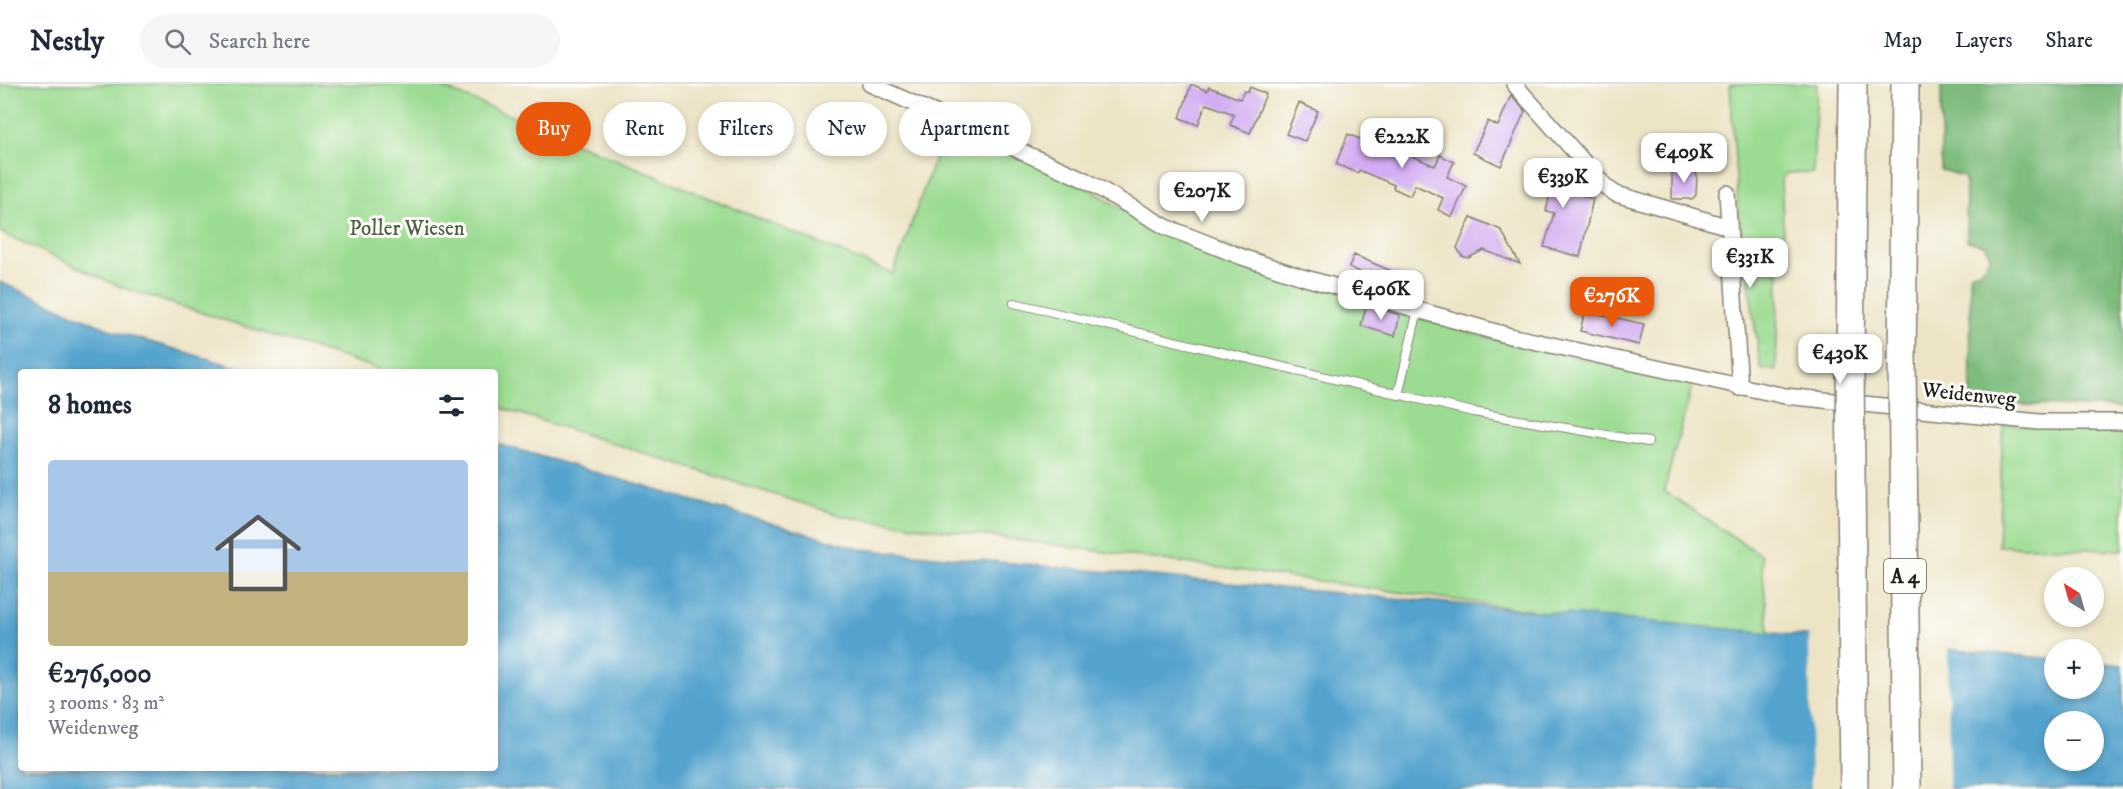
<!DOCTYPE html>
<html lang="en">
<head>
<meta charset="utf-8">
<style>
	:root { --surface:#fff; --page:#f6f6f7; --text:#1f2937; --muted:#747a83; --line:#e0e1e3; --accent:#ea580c }
	body { margin:0; font-family:"IM FELL DW Pica",serif; background:var(--page); color:var(--text); height:100vh; display:flex; flex-direction:column; font-size:22px; white-space:nowrap }
	* { box-sizing:border-box; margin:0 }
	p { font-size:20px; color:var(--muted) }
	.icon { flex:none; width:33px; height:33px; fill:none; stroke:currentColor; stroke-width:2; stroke-linecap:round; stroke-linejoin:round }
	.map { position:relative; flex:1; overflow:hidden }
	.sheet { position:absolute; left:18px; top:285px; width:480px; height:402px; display:flex; flex-direction:column; background:var(--surface); border-radius:6px; box-shadow:0 3px 9px #0003 }
	.sheet>* { flex:none }
	.top-card { position:absolute; left:516px; top:18px; width:570px; height:54px; display:flex; gap:12px }
	.needle { width:39px; rotate:323deg }
	.controls { position:absolute; left:2044px; top:483px; display:grid; gap:12px }
	.controls a { display:grid; place-items:center; width:60px; height:60px; border-radius:50%; background:var(--surface); box-shadow:0 3px 9px #0003; font-size:30px }
	.price { position:absolute; translate:-50% -51px; padding:0 14px; border-radius:12px; background:#fff; color:#222; font-size:20px; line-height:39px; filter:drop-shadow(0 2px 3px #0008) }
	.price::after { content:''; position:absolute; left:50%; top:36px; width:18px; height:14px; margin-left:-9px; background:inherit; clip-path:polygon(0 0,100% 0,50% 100%) }
	.price.selected { background:var(--accent); color:#fff }
	ul { padding:0; list-style:none }
	li { display:grid; align-content:center; gap:12px; height:318px; padding:0 30px }
	li+li { border-top:2px solid var(--line) }
	li span { display:grid; place-items:center; height:186px; border-radius:6px; color:#555 }
	li>.icon { margin-inline-start:auto }
	span .icon { width:108px; height:108px; fill:#fffc; stroke-width:1 }
	li b { font-size:26px }
	h2 { display:flex; justify-content:space-between; align-items:center; height:72px; padding:0 30px; font-size:26px }
	.pill { padding:0 21px; border-radius:27px; background:var(--surface); box-shadow:0 3px 9px #0003; font-size:21px; line-height:54px }
	.pill.selected { background:var(--accent); color:#fff }
	header { display:flex; align-items:center; gap:36px; box-sizing:border-box; height:84px; padding:0 30px; background:var(--surface); border-bottom:2px solid var(--line) }
	header strong { font-size:28px }
	nav { display:flex; gap:33px; margin-inline-start:auto; font-size:21px }
	.search { width:420px; height:54px; background:var(--page); display:flex; align-items:center; gap:15px; box-sizing:border-box; padding:0 21px; border-radius:33px; color:var(--muted); font-size:22px }
	.map>svg:first-child { display:block }
	.green { fill:#9cdc92; stroke:#5c7c57; stroke-width:1.5 }
	.forest { fill:#7dbc7c; stroke:#4c6c4c; stroke-width:1.5 }
	.water { fill:#52a3cd; stroke:#376074; stroke-width:1.5; fill-rule:evenodd }
	.pier { fill:#ede4c6 }
	.building { fill:#d3adf3 }
	.lines { fill:none; stroke-linecap:round; stroke-linejoin:round }
	.lane-casing { stroke:#848071; stroke-width:10 }
	.street-casing { stroke:#848071; stroke-width:18 }
	.highway-casing { stroke:#848071; stroke-width:30 }
	.lane { stroke:#fff; stroke-width:8 }
	.street { stroke:#fff; stroke-width:15 }
	.highway { stroke:#fff; stroke-width:27 }
	.highway-bridge-casing { stroke:#848071; stroke-width:30; stroke-linecap:butt }
	.highway-bridge { stroke:#fff; stroke-width:27 }
	.labels { text-anchor:middle; stroke-width:6; stroke-linejoin:round; paint-order:stroke }
	.shield { fill:#fdfcf7; stroke:#605f5e; stroke-width:1.5 }
	.shield-label { font-size:20px; font-weight:bold; fill:#1c1c1c }
	.park-label { font-size:21px; fill:#495f45; stroke:#fdfcf7 }
	.street-label { font-size:21px; fill:#1c1c1c; stroke:#fdfcf7 }
</style>
</head>
<body>
<header>
<strong>Nestly</strong>
<div class="search"><svg class="icon" aria-label="search" viewBox="0 0 24 24"><circle cx="10" cy="10" r="6"/><path d="M15 15l6 6"/></svg>Search here</div>
<nav><a>Map</a><a>Layers</a><a>Share</a></nav>
</header>
<div class="map">
<svg width="2123" height="705" viewBox="0 0 2123 705">
	<rect width="100%" height="100%" fill="#fdfcf7"/>
	<filter id="ink" filterUnits="userSpaceOnUse"><feTurbulence type="fractalNoise" baseFrequency=".0167" numOctaves="2"/><feDisplacementMap in="SourceGraphic" scale="12" xChannelSelector="R" yChannelSelector="G"/><feConvolveMatrix kernelMatrix="1 2 1 2 8 2 1 2 1" color-interpolation-filters="sRGB"/></filter>
	<filter id="wash" filterUnits="userSpaceOnUse"><feTurbulence type="fractalNoise" baseFrequency=".008" numOctaves="4" result="noise"/><feDisplacementMap in="SourceGraphic" scale="24" xChannelSelector="R" yChannelSelector="G"/><feGaussianBlur stdDeviation="1.35" result="paint"/><feColorMatrix in="noise" values="0 0 0 0 0 0 0 0 0 0 0 0 0 0 0 0 0 1.4 0 .05"/><feComposite in="paint" operator="in"/></filter>
	<g filter="url(#wash)">
		<rect width="100%" height="100%" fill="#ede4c6"/>
		<g class="green">
			<polygon points="0,0 434,0 893,190 947,41 1086,103 1121,124 1369,215 1391,226 1504,258 1693,299 1664,407 1761,471 1770,559 842,432 495,322 495,288 388,288 123,204 0,148"/>
			<polygon points="1730,0 1817,0 1813,89 1787,89 1781,95 1784,160 1772,161 1764,172 1767,182 1779,189 1776,287 1761,285 1738,124"/>
			<polygon points="2003,341 2123,344 2123,466 1998,462"/>
		</g>
		<polygon class="forest" points="1941,0 2123,0 2123,324 1971,319 1970,190 1982,186 1990,172 1986,162 1967,157 1965,93 1941,86"/>
		<path class="water" d="M 0,198 L 113,247 L 253,288 L 21,288 L 21,684 L 495,684 L 495,359 L 860,465 L 2055,575 L 2055,604 L 2094,604 L 2094,578 L 2123,581 L 2123,705 L 0,705 ZM 2055,638 L 2094,638 L 2094,676 L 2055,676 Z"/>
		<polygon class="pier" points="1809,549 1948,562 1949,705 1811,705"/>
		<g id="blocks">
			<g class="building">
				<polygon points="1191,0 1207,7 1209,3 1240,15 1244,7 1248,8 1250,3 1266,10 1250,49 1230,41 1234,30 1206,20 1198,41 1180,34"/>
				<polygon points="1511,11 1525,27 1501,82 1473,69 1488,37 1498,42"/>
				<polygon points="1299,19 1318,27 1305,57 1286,50"/>
				<polygon points="1387,49 1412,60 1407,70 1435,82 1440,71 1454,78 1447,93 1466,102 1452,133 1438,126 1443,114 1415,101 1410,112 1393,104 1394,101 1359,86 1358,89 1336,80 1348,50 1381,64"/>
				<polygon points="1531,81 1564,89 1563,92 1571,95 1570,98 1586,102 1583,112 1593,115 1580,173 1544,163 1554,129 1546,127 1550,110 1525,103"/>
				<polygon points="1672,86 1693,86 1697,91 1696,111 1692,115 1672,115"/>
				<polygon points="1471,133 1501,146 1520,180 1484,166 1468,174 1462,172 1457,164"/>
				<polygon points="1354,171 1415,197 1409,210 1406,208 1405,212 1378,204 1381,198 1349,183"/>
				<polygon points="1369,222 1400,231 1395,252 1361,242 1366,223"/>
				<polygon points="1585,227 1644,240 1639,261 1580,247"/>
			</g>
		</g>
	</g>
	<g filter="url(#ink)">
		<use href="#blocks" fill-opacity="0" stroke="#848071" stroke-width="1.5"/>
		<g class="lines">
			<g class="lane-casing">
				<g id="lane">
					<polyline points="1014,219 1473,328 1648,358"/>
					<polyline points="1398,311 1418,226"/>
				</g>
			</g>
			<g class="street-casing">
				<g id="street">
					<polyline points="870,0 1083,95 1166,143 1242,173 1302,193 1510,252 1785,312 2039,338 2123,338"/>
					<polyline points="1514,0 1607,104 1616,110 1729,143"/>
					<polyline points="1727,109 1740,304"/>
				</g>
			</g>
			<g class="highway-casing">
				<g id="highway">
					<polyline points="1902,279 1905,0"/>
					<polyline points="1850,280 1853,0"/>
				</g>
			</g>
			<use href="#lane" class="lane"/>
			<use href="#street" class="street"/>
			<use href="#highway" class="highway"/>
			<g class="highway-bridge-casing">
				<g id="highway-bridge">
					<polyline points="1902,279 1907,705"/>
					<polyline points="1850,280 1854,705"/>
				</g>
			</g>
			<use href="#highway-bridge" class="highway-bridge"/>
		</g>
	</g>
	<g class="labels">
		<rect class="shield" x="1884" y="475" width="42" height="34" rx="4.5"/>
		<g class="shield-label">
			<text x="1905" y="499">A 4</text>
		</g>
		<g class="park-label">
			<text x="407" y="151">Poller Wiesen</text>
		</g>
		<g class="street-label">
			<text transform="translate(1969 310) rotate(6)" y="7">Weidenweg</text>
		</g>
	</g>
</svg>
<div class="controls">
<a><svg class="needle" viewBox="-14 -14 28 28"><path d="M0-13l5 13h-10z" fill="#e53935"/><path d="M0 13l5-13h-10z" fill="#747a83"/></svg></a>
<a>+</a>
<a>−</a>
</div>
<b class="price" style="left:1402px;top:85px">€222K</b>
<b class="price" style="left:1684px;top:100px">€409K</b>
<b class="price" style="left:1563px;top:125px">€339K</b>
<b class="price" style="left:1202px;top:139px">€207K</b>
<b class="price" style="left:1750px;top:205px">€331K</b>
<b class="price" style="left:1381px;top:237px">€406K</b>
<b class="price selected" style="left:1612px;top:244px">€276K</b>
<b class="price" style="left:1840px;top:301px">€430K</b>
<div class="top-card">
<a class="pill selected">Buy</a>
<a class="pill">Rent</a>
<a class="pill">Filters</a>
<a class="pill">New</a>
<a class="pill">Apartment</a>
</div>
<section class="sheet">
<h2>8 homes<svg class="icon" aria-label="filters" viewBox="0 0 24 24"><path d="M4 7h16M4 17h16"/><circle cx="9" cy="7" r="2"/><circle cx="15" cy="17" r="2"/></svg></h2>
<ul>
<li><span style="background:linear-gradient(#a9c7e8 60%,#c2b280 0)"><svg class="icon" aria-label="home" viewBox="0 0 24 24"><path d="M3 11l9-7 9 7M6 9v11h12V9"/></svg></span><div><b>€276,000</b><p>3 rooms · 83 m²</p><p>Weidenweg</p></div></li>
</ul>
</section>
</div>
</body>
</html>
